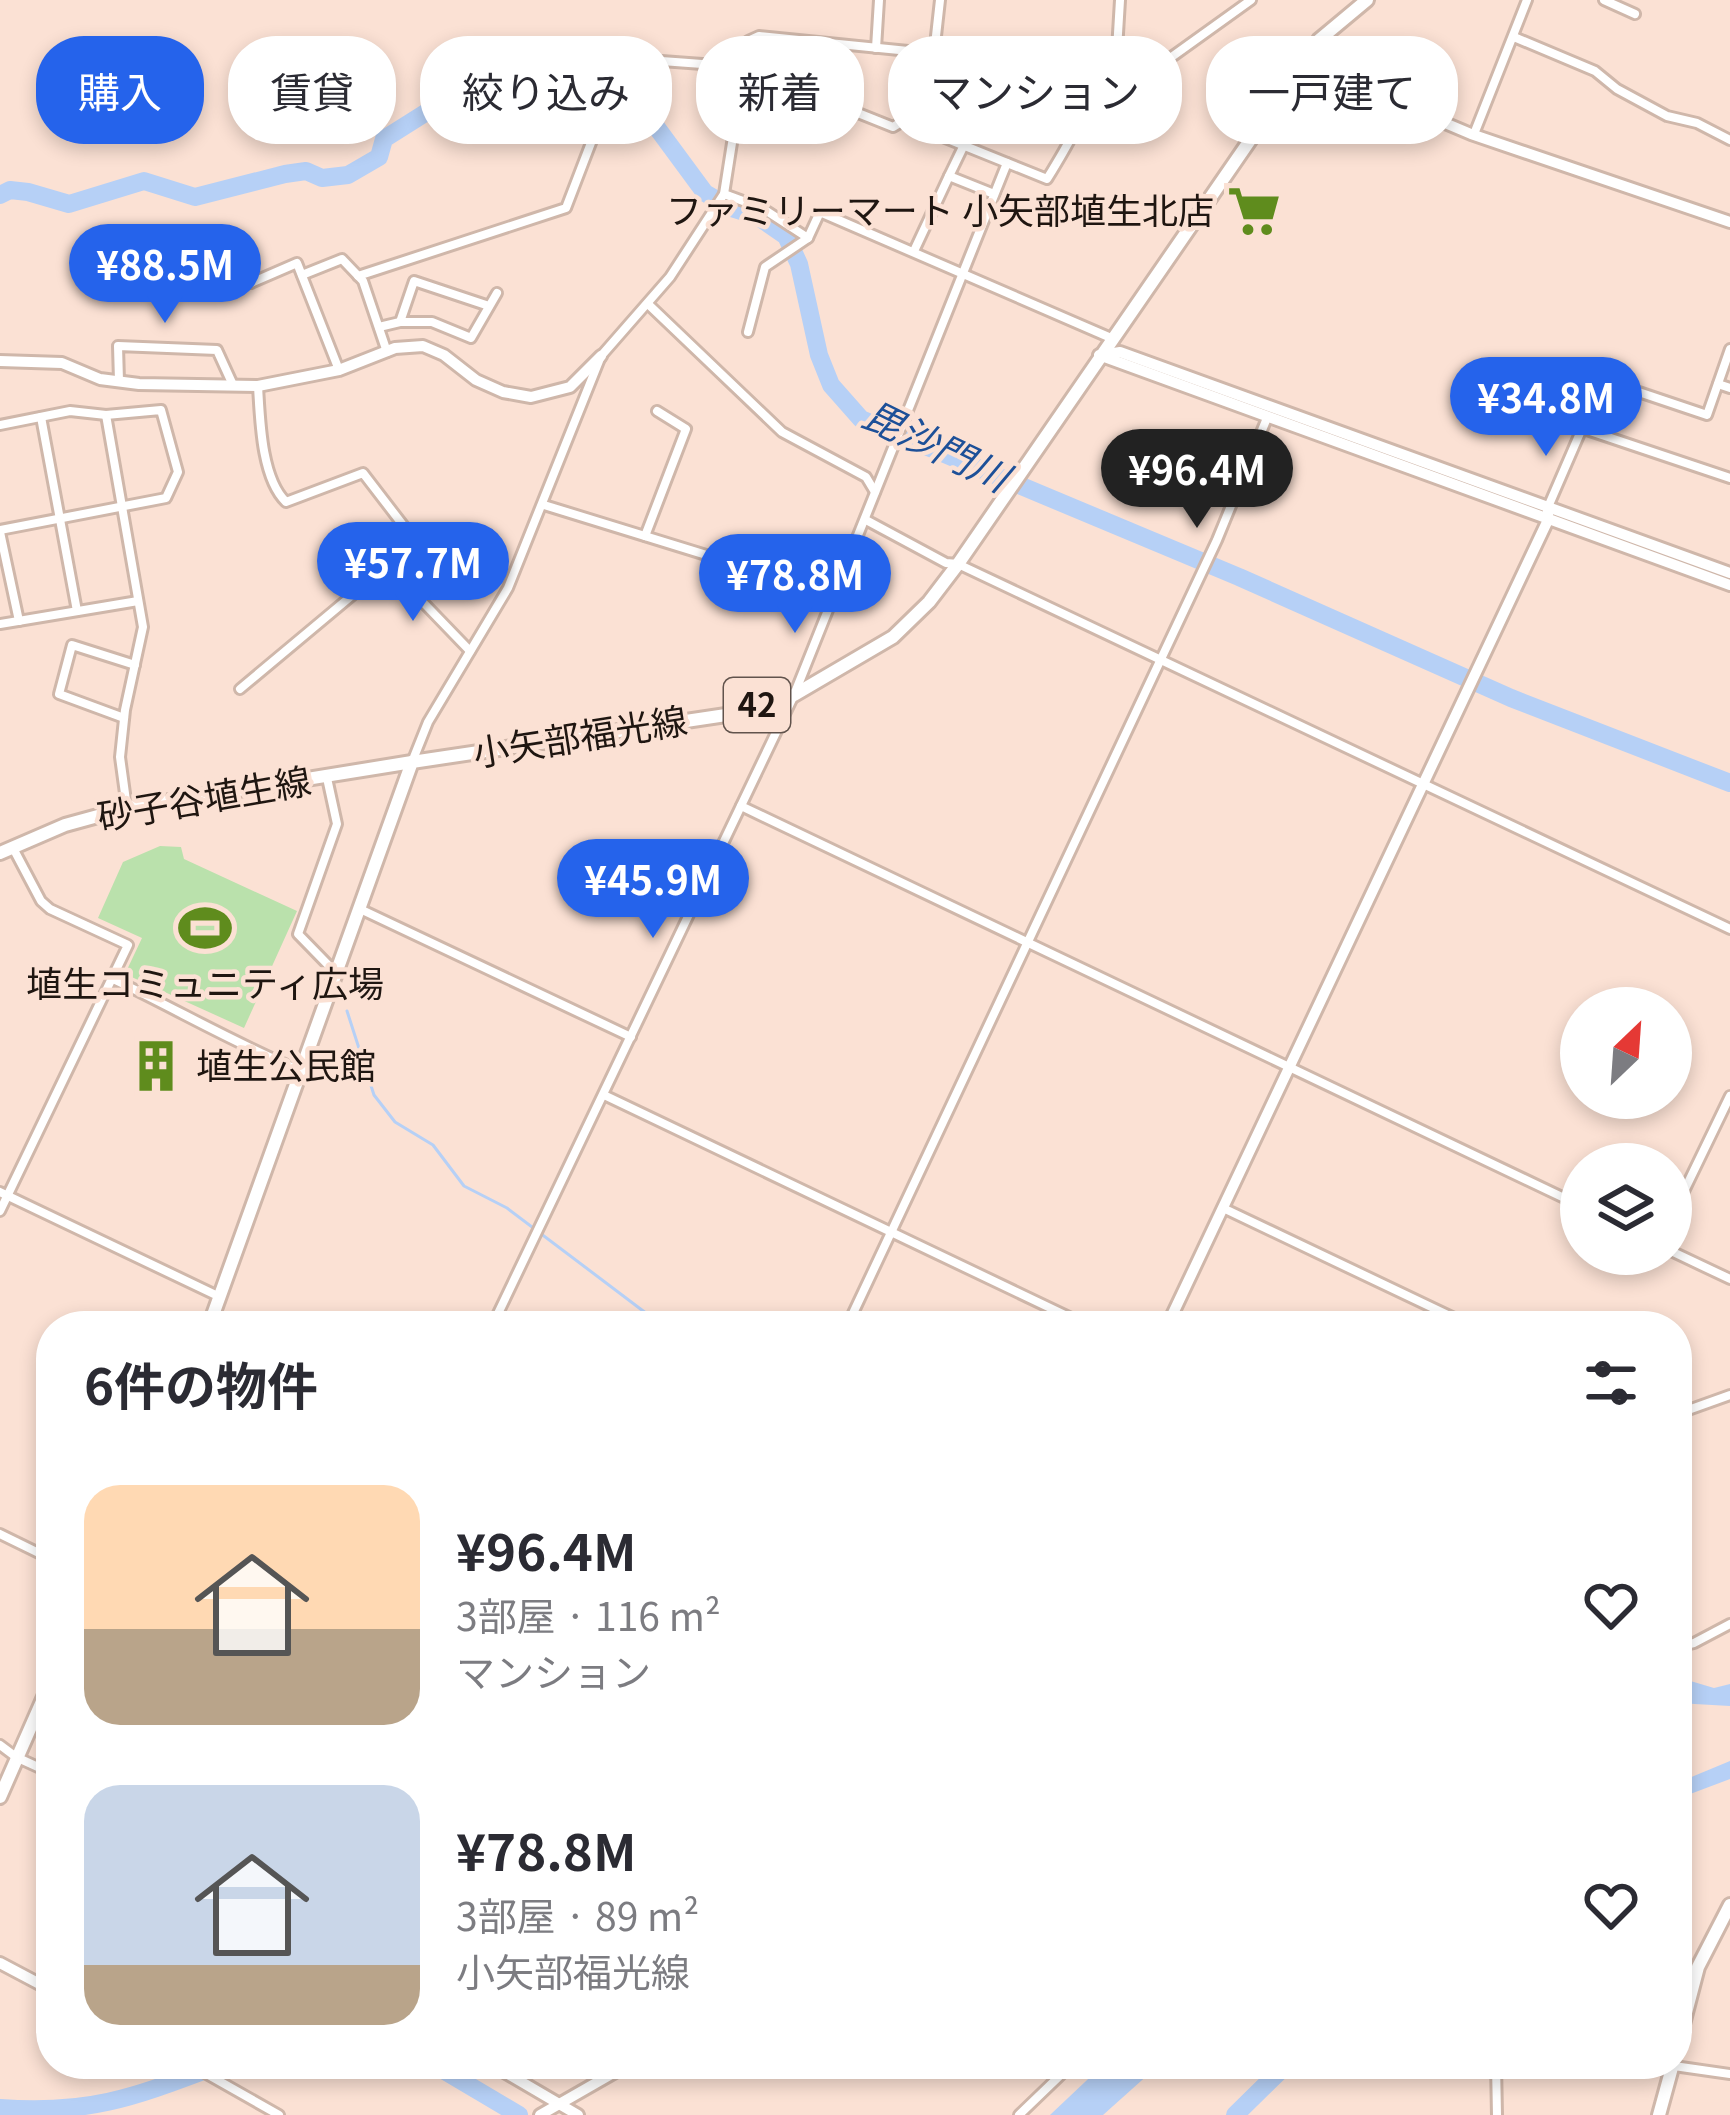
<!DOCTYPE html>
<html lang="ja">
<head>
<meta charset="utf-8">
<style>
	:root { --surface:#fff; --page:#f2f2f3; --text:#2b2b33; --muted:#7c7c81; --accent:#2563eb }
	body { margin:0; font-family:Georgia,"Noto Sans JP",serif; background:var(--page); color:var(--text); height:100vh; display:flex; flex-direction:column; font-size:45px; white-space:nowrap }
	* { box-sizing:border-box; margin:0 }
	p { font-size:39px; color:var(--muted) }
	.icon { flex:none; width:66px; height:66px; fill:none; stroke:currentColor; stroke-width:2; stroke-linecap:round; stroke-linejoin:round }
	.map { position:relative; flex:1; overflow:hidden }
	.details { position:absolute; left:36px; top:1311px; width:1656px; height:768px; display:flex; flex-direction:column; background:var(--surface); border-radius:48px; box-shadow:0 6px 18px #0003 }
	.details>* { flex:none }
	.hud { position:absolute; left:36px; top:36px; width:1659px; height:108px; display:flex; gap:24px }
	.needle { width:78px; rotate:25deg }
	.buttons { position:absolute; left:1560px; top:987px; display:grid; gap:24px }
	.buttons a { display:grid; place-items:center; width:132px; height:132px; border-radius:50%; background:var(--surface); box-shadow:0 6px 18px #0003; font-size:60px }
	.price { position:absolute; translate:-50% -102px; padding:0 27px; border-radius:42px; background:var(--accent); color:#fff; font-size:39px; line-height:78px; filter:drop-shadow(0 3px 6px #0008) }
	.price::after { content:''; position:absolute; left:50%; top:72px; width:36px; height:27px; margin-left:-18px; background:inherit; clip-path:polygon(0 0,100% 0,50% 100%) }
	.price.active { background:#222; color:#fff }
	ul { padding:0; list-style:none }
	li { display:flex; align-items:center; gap:36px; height:300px; padding:0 48px }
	li span { display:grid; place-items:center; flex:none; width:336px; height:240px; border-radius:36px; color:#555 }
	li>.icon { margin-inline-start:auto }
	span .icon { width:144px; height:144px; fill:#fffc; stroke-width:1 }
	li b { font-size:51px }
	h2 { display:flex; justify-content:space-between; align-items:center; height:144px; padding:0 48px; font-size:51px }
	.pill { padding:0 42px; border-radius:48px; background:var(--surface); box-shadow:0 6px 18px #0003; font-size:42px; line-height:108px }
	.pill.active { background:var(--accent); color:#fff }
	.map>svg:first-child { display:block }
	.green { fill:#bae1ac }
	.water { fill:#b6d0f6 }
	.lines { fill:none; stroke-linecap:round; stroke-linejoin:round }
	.stream { stroke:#b6d0f6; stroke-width:3 }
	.river { stroke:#b6d0f6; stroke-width:18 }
	.minor-casing { stroke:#cfb7aa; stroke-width:14 }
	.tertiary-casing { stroke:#cfb7aa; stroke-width:16 }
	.secondary-casing { stroke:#cfb7aa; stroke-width:18 }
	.primary-casing { stroke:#cfb7aa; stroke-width:18 }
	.minor { stroke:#fff; stroke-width:8 }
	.tertiary { stroke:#fff; stroke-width:10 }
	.secondary { stroke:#fff; stroke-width:12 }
	.primary { stroke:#fff; stroke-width:12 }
	.labels { text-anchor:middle; stroke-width:9; stroke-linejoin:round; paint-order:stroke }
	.shield { fill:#fbe1d4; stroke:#61534c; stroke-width:3 }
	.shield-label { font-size:33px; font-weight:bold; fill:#1f1611 }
	.poi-label { font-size:36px; fill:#1f1611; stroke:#fbe1d4; text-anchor:end }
	.street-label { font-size:36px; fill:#1f1611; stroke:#fbe1d4 }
	.water-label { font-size:39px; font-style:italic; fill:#1d5098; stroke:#fbe1d4 }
</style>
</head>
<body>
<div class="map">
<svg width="1730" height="2115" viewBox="0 0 1730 2115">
	<rect width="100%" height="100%" fill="#fbe1d4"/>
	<polygon class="green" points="160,846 181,847 184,859 297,911 244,1028 125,974 142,938 98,918 123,862"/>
	<g class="water">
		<polygon points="1677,1677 1714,1688 1730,1684 1730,1706 1677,1703"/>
		<polygon points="1730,1761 1730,1779 1677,1799 1677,1783"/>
		<polygon points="1104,2064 1160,2064 1103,2115 1050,2115"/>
		<polygon points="1275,2064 1296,2064 1252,2107 1238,2100"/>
	</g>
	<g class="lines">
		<g class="stream">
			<polyline points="347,1011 374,1095 395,1122 433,1145 464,1186 507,1208 663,1326"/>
			<polyline points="448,2064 454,2074"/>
		</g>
		<g class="river">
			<polyline points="0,195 10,190 28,192 69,204 144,181 195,197 285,174 306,171 322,178 348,175 379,157 384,139 430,110 461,103 599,97 626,103 649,117 705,193 731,208 757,216 786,236 799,264 819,355 831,385 861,419 1239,577 1511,698 1730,783"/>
			<polyline points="433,2064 519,2115"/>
			<path d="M 0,2108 C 94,2115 139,2095 222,2064"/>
			<polyline points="1235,2115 1287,2064"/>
		</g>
		<g class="minor-casing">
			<g id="minor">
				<polyline points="1604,0 1635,14"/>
				<polyline points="1514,37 1595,71 1617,89 1667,116 1697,123 1730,140"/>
				<polyline points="876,48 879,0"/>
				<polyline points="934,54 940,0"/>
				<polyline points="1116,67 1120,0"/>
				<path d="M 742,76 L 823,99 L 893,127 L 903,121 L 1047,179 C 1072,138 1087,117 1088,67"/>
				<polyline points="427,92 494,88 607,62 648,60 743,67"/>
				<polyline points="1474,134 1527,0"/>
				<polyline points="949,176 964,145"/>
				<polyline points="724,194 762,208 808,238 820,212 1111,338"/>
				<polyline points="914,251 949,176 994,194"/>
				<polyline points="302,275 342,259 363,281 387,352"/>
				<polyline points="358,276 566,208 604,109 607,62"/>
				<polyline points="251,283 297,263 339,370"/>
				<polyline points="648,304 782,432 866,477 875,492"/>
				<polyline points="401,322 432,322 471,338 497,293"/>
				<polyline points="379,327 400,322 414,281 489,306"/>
				<polyline points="748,332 765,267 808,238"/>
				<polyline points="119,381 118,346 217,350 233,385"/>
				<polyline points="1718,384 1730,388"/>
				<polyline points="106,415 143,627 125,710 120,757 127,808"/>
				<polyline points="41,417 77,611"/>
				<polyline points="0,425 70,411 106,415 161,410 178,472 166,498 0,530"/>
				<polyline points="1584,429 1730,478"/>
				<polyline points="544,505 836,595"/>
				<polyline points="1548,507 1603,380 1707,415 1730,349"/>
				<polyline points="866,520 946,563 958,564 1730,929"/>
				<polyline points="0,532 19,621"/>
				<polyline points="645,536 686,429 657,411"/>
				<polyline points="388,566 470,651"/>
				<polyline points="0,624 138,601"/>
				<path d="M 240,689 L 416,542 L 363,473 L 286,502 C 261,478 260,418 258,386"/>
				<polyline points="124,718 59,694 72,645 135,665"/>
				<polyline points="412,762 428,722 508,588 601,356 670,277 724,194 748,41 759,36 1058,66 1141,68 1166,61 1251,0"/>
				<polyline points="327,778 337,824 298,934 337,974"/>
				<polyline points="741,806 1581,1206"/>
				<polyline points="360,909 631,1037"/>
				<path d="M 113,979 C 176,1009 236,1044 301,1071"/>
				<polyline points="604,1095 1088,1326"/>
				<polyline points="0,1192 220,1297"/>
				<polyline points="1223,1208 1471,1326"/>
				<polyline points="0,1211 128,945 50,909 41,901 13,848"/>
				<polyline points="1671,1218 1730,1096"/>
				<polyline points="1671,1251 1730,1279"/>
				<polyline points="492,1326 794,695 1007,163"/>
				<polyline points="847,1326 1217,540 1267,418"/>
				<polyline points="1677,1414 1730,1395"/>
				<polyline points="0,1534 51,1559"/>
				<polyline points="1677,1647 1694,1643 1730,1624"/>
				<polyline points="0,1745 16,1757 51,1773"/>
				<polyline points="189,2064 279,2115"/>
				<polyline points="1496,2064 1497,2115"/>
				<polyline points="1674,2066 1730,2074"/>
				<polyline points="1019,2115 1072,2064"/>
			</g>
		</g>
		<g class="tertiary-casing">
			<g id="tertiary">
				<polyline points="1303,63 1471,134 1730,222"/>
				<polyline points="1099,355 1730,585"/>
				<polyline points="1102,355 1120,352 1730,573"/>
				<polyline points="0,361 62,363 100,379 139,384 258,386 339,370 395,348 423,346 444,355 476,380 503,392 531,397 570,387 601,356"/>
				<polyline points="1167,1326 1548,520 1548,507"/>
				<polyline points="0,1963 51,1990"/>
				<polyline points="491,2064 578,2115"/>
				<polyline points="540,2115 629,2064"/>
			</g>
		</g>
		<g class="secondary-casing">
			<g id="secondary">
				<polyline points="0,853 65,825 127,808 412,762"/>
				<polyline points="1677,2047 1698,1967 1730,1905"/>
				<polyline points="1659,2115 1673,2064"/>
			</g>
		</g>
		<g class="primary-casing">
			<g id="primary">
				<polyline points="209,1326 412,762 726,715 794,695 893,637 929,602 958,564 1319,40 1367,0"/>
				<polyline points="0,1797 51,1681"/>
			</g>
		</g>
		<use href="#minor" class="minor"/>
		<use href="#tertiary" class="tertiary"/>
		<use href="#secondary" class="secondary"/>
		<use href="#primary" class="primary"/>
	</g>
	<defs>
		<g id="supermarket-bare" transform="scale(4.14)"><path d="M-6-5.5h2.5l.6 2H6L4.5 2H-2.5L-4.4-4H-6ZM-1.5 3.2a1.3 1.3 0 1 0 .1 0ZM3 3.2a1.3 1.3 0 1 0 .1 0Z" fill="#5f8c1d" stroke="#fbe1d4" stroke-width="2.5" paint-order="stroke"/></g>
		<g id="stadium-bare" transform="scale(4.14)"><path d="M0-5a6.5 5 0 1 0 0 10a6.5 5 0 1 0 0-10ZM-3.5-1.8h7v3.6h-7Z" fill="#5f8c1d" stroke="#fbe1d4" stroke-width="2.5" paint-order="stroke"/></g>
		<g id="building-bare" transform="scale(4.14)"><path d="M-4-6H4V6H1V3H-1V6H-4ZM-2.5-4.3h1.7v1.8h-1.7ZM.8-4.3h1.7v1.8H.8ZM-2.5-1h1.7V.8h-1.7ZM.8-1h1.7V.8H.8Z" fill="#5f8c1d" stroke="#fbe1d4" stroke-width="2.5" paint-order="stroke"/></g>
	</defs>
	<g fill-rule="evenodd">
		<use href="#supermarket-bare" x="1254" y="211"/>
		<use href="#stadium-bare" x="205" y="928"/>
		<use href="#building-bare" x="156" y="1066"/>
	</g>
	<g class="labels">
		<rect class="shield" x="724" y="678" width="66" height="54" rx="9"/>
		<g class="shield-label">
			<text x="757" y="717">42</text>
		</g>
		<g class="poi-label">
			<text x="1214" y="224">ファミリーマート 小矢部埴生北店</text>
			<text x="205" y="997" text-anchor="middle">埴生コミュニティ広場</text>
			<text x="196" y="1079" text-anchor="start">埴生公民館</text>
		</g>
		<g class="street-label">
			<text transform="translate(580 737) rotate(-9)" y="13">小矢部福光線</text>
			<text transform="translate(204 799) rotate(-10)" y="13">砂子谷埴生線</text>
		</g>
		<g class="water-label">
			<text transform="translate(936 446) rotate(26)" y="14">毘沙門川</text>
		</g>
	</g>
</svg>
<div class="buttons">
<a><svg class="needle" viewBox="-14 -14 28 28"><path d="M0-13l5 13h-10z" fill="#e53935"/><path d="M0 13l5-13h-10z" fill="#7c7c81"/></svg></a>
<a><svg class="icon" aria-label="layers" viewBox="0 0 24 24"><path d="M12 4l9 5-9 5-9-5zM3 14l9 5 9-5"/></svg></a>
</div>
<b class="price" style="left:165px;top:326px">¥88.5M</b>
<b class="price" style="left:1546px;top:459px">¥34.8M</b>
<b class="price active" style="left:1197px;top:531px">¥96.4M</b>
<b class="price" style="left:413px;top:624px">¥57.7M</b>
<b class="price" style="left:795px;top:636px">¥78.8M</b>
<b class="price" style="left:653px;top:941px">¥45.9M</b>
<div class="hud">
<a class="pill active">購入</a>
<a class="pill">賃貸</a>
<a class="pill">絞り込み</a>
<a class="pill">新着</a>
<a class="pill">マンション</a>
<a class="pill">一戸建て</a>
</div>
<section class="details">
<h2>6件の物件<svg class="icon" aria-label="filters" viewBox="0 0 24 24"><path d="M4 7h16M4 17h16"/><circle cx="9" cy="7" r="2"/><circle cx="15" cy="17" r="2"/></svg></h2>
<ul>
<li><span style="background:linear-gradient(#ffd9b3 60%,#b9a48a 0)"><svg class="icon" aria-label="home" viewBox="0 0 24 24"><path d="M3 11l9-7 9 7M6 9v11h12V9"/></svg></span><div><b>¥96.4M</b><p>3部屋 · 116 m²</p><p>マンション</p></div><svg class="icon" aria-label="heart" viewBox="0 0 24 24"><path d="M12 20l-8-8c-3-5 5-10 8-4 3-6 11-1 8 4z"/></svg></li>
<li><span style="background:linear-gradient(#c9d6e8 75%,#b9a48a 0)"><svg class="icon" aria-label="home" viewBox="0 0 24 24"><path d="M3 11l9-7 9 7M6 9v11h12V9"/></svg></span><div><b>¥78.8M</b><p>3部屋 · 89 m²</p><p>小矢部福光線</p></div><svg class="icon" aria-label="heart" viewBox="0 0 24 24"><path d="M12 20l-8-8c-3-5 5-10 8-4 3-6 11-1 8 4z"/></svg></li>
</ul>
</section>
</div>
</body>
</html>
